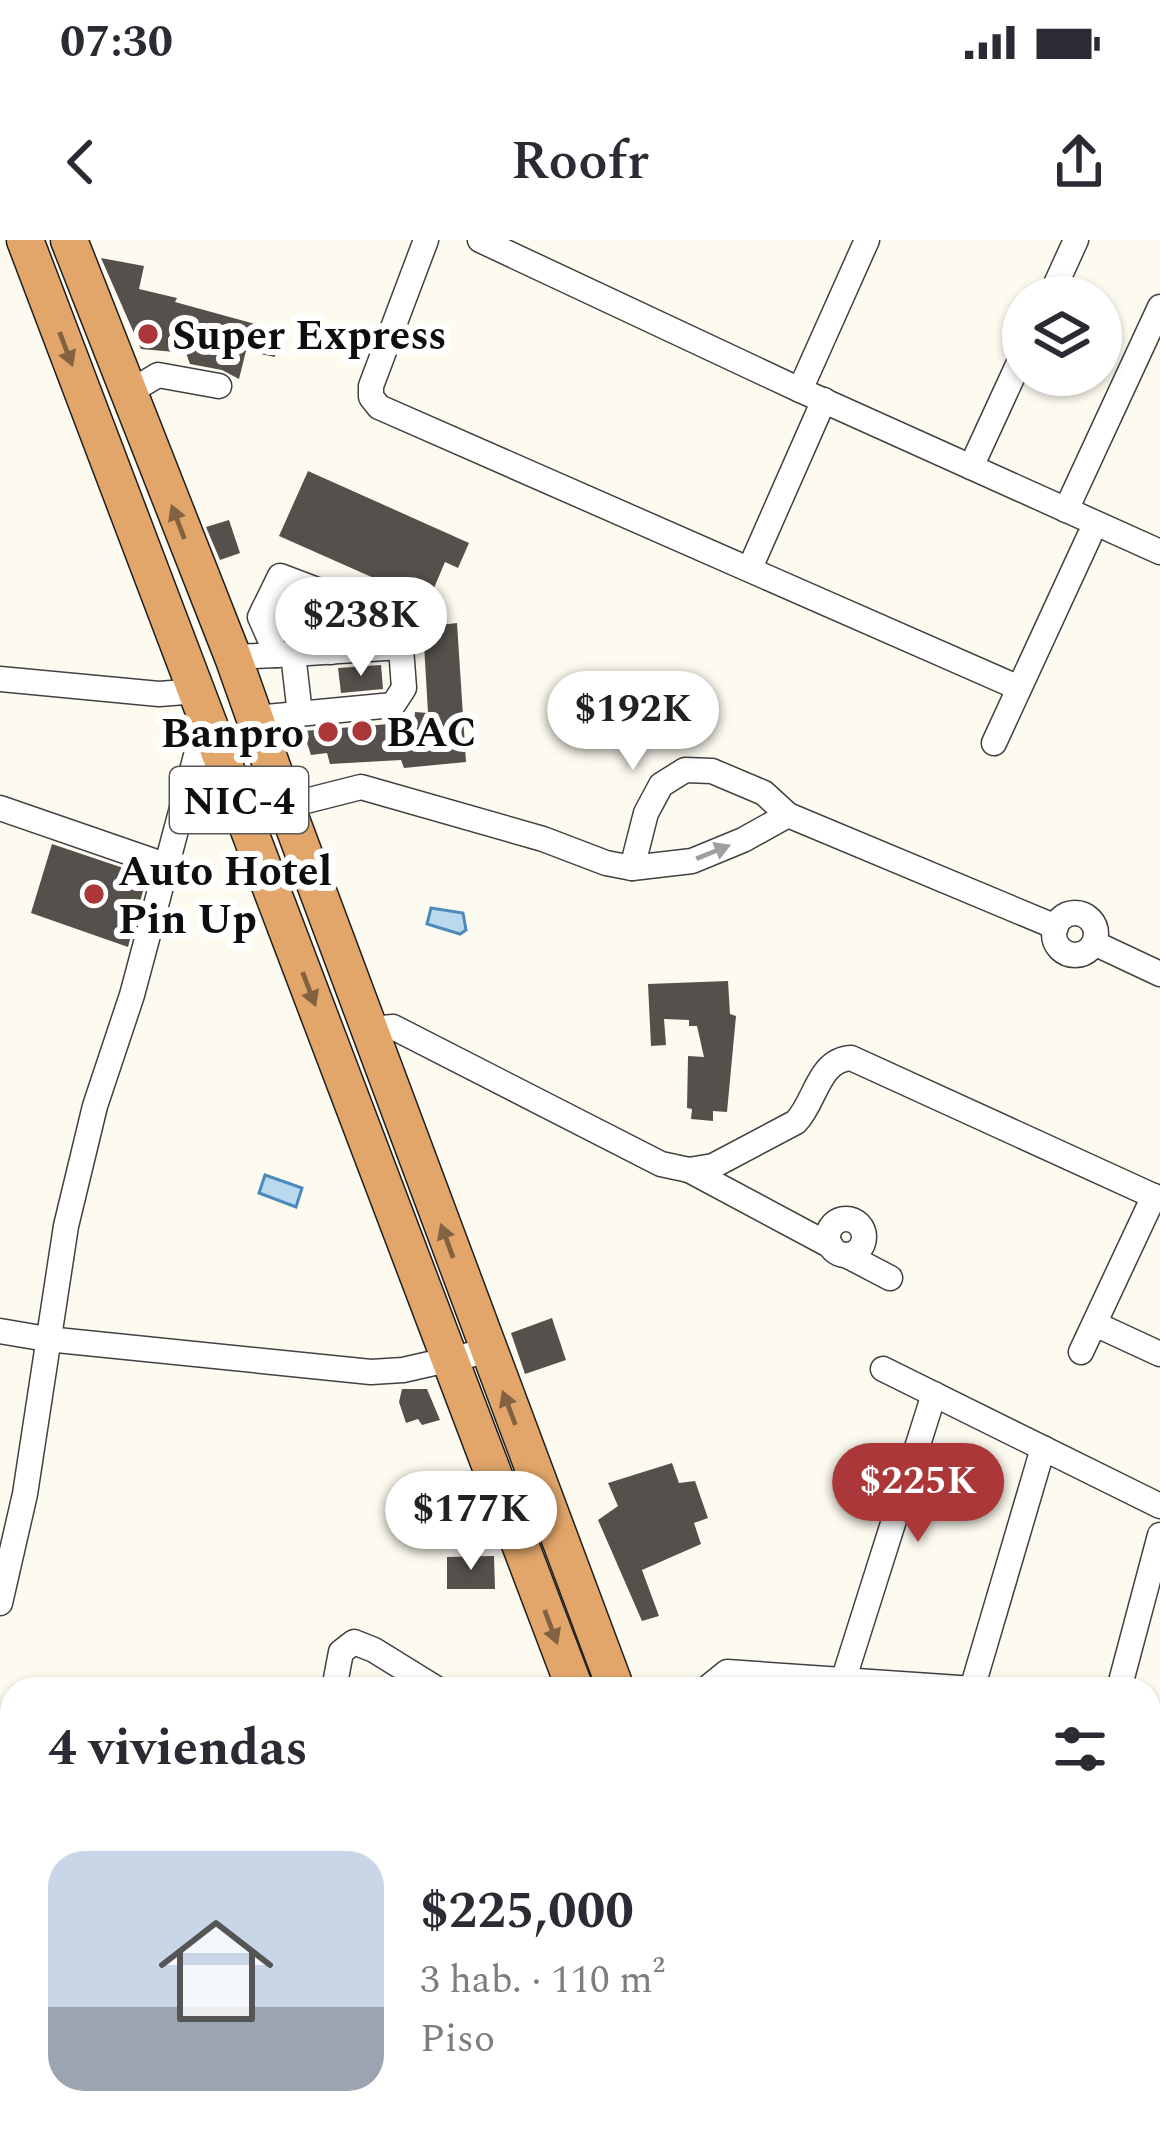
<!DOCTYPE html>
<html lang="es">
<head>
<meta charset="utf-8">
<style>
	:root { --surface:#fff; --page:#f2f2f3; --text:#2b2b33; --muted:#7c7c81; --accent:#ac3738 }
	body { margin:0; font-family:Spectral,serif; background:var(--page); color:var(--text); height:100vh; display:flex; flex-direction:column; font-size:45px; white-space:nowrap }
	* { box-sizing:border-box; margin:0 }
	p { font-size:39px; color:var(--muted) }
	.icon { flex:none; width:66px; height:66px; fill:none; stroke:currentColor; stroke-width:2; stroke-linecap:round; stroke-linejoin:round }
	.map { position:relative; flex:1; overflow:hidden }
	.sheet { position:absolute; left:0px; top:1437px; width:1161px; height:471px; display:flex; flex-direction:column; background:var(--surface); border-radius:36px 36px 0 0; box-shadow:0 3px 9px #0004 }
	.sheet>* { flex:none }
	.tools { position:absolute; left:1002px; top:36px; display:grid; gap:24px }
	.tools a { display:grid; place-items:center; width:120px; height:120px; border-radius:50%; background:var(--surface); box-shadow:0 3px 9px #0004; font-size:60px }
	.price { position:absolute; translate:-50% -102px; padding:0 27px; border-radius:42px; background:#fff; color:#222; font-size:39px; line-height:78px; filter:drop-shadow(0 3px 6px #0008) }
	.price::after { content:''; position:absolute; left:50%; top:72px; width:36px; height:27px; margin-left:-18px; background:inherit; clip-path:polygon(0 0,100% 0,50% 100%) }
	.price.on { background:var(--accent); color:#fff }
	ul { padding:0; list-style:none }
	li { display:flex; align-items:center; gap:36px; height:300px; padding:0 48px }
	li span { display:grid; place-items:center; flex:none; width:336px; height:240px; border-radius:36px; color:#555 }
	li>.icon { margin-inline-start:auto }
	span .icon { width:144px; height:144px; fill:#fffc; stroke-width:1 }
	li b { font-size:51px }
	h2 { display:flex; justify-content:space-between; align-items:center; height:144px; padding:0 48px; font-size:51px }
	.status { display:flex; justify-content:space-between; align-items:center; height:84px; padding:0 60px; background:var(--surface); direction:ltr }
	.status svg { height:33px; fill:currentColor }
	header { display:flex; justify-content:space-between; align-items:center; height:156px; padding:0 48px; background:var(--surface); font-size:54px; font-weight:600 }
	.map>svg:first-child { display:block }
	.water { fill:#bbd9ee; stroke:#4c8abc; stroke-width:3 }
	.building { fill:#55504b }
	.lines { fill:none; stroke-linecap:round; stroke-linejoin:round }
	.minor-casing { stroke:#414141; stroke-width:27 }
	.highway-casing { stroke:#1f1f1f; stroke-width:39 }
	.minor { stroke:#fff; stroke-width:24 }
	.highway { stroke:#e2a66a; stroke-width:36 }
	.oneway { fill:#836241 }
	.oneway2 { fill:#9f9f9f }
	.poi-dot { fill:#ac3738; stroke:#fff; stroke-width:4.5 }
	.labels { text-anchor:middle; stroke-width:12; stroke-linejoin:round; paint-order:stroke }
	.shield { fill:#fff; stroke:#565656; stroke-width:3 }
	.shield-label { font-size:39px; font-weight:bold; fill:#0e0e0e }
	.poi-label { font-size:42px; font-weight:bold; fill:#0e0e0e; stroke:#fff; text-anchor:start }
</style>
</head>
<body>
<div class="status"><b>07:30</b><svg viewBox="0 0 49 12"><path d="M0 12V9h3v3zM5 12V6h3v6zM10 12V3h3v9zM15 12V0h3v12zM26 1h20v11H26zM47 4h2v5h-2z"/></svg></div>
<header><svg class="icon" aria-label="back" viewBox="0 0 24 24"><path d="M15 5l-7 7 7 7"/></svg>Roofr<svg class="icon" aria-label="share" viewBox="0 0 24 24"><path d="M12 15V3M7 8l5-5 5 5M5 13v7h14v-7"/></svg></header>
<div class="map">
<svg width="1160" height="1906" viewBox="0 0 1160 1906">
	<rect width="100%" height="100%" fill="#fdfbf0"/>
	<g class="water">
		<polygon points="431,668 463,673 466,690 460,694 427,684"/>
		<polygon points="265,935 302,948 296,967 259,953"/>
	</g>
	<g class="building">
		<polygon points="101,18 144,26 139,49 177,58 175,62 277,90 275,117 246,111 239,139 222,130 190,124 186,113 141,109"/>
		<polygon points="308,231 469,303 458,328 445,322 428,362 279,296"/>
		<polygon points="229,280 240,313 220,320 206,287"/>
		<polygon points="457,383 466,522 404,528 401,520 330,524 327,513 311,515 303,491 414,482 415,472 428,473 423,387"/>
		<polygon points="381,425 383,449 341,453 338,428"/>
		<polygon points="52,604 147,636 128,707 31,673"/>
		<polygon points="728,741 730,774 736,776 727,872 713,871 713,881 691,879 692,869 687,868 688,816 704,817 697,786 689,786 689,780 664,779 666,805 651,806 648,744"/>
		<polygon points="552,1078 566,1120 525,1134 511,1093"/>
		<polygon points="402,1149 427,1149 440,1180 422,1185 418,1179 406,1183 399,1162"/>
		<polygon points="672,1223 679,1243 695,1241 708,1278 694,1283 701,1304 642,1330 659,1376 642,1381 598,1280 618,1266 608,1243"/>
		<polygon points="494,1316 495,1349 447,1349 447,1317"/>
	</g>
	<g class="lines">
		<g class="minor-casing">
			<g id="minor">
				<polyline points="426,0 371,146 371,157 379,167 1019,448"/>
				<polyline points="480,0 800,150 1160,312"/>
				<polyline points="1050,57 1076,0"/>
				<polyline points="800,150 867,0"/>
				<polyline points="128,153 158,135 219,146"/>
				<polyline points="971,227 1023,114"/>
				<polyline points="1066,270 1160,67"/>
				<polyline points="750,328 824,160"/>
				<polyline points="264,369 325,395 331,412"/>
				<polyline points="293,414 300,474"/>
				<polyline points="277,415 401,407"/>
				<polyline points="233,417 277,415 260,377 280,336 399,381 404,448 393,465 256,478"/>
				<polyline points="0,439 159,454 198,451"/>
				<polyline points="994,503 1089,297"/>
				<polyline points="286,566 361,547 543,599 606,623 632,628 692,621 743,600 788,575"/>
				<polyline points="0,568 165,625"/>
				<polyline points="632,628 646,573 661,545 685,530 712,531 764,553 788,575 1056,687"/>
				<circle cx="1075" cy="694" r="21"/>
				<polyline points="1094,703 1160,734"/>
				<path d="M 370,789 L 393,787 L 661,924 L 689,930 L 713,926 L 796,882 C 816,861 818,820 851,818 L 1160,959"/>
				<polyline points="689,930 831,1006"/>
				<circle cx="846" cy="997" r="18"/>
				<polyline points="846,1015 890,1038"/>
				<polyline points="1095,1084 1160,1114"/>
				<polyline points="0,1091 47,1099 371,1132 403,1130 487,1111"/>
				<polyline points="1081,1112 1154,956"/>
				<polyline points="883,1129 1160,1266"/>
				<polyline points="0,1363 25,1254 66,986 95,866 132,755 206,478"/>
				<polyline points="844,1438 934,1154"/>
				<polyline points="334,1449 341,1412 354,1402 374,1410 437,1449"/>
				<polyline points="706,1449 727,1432 974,1449"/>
				<polyline points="972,1449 1043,1208"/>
				<polyline points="1119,1449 1160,1295"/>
				<polyline points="0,1517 12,1520"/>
				<polyline points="1149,1681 1160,1683"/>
				<polyline points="219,1906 220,1896"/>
				<polyline points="503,1906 506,1896"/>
				<polyline points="1065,1906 1067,1896"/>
			</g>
		</g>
		<g class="highway-casing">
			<g id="highway">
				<polyline points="25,0 575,1449"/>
				<polyline points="69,0 233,417 286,566 616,1449"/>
				<polyline points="741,1896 745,1906"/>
				<polyline points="791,1896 794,1906"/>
			</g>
		</g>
		<use href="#minor" class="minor"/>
		<use href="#highway" class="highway"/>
	</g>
	<defs><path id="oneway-solid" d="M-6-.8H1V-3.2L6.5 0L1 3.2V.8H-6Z" transform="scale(3)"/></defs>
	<g class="oneway">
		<use href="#oneway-solid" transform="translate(66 109) rotate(69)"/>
		<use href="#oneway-solid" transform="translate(178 282) rotate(-111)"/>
		<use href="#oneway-solid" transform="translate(309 749) rotate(69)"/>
		<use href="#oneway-solid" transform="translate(447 1001) rotate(-110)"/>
		<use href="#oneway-solid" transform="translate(509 1168) rotate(-111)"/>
		<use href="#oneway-solid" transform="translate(551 1387) rotate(69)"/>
	</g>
	<use class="oneway2" href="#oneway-solid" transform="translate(713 612) rotate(-22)"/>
	<g class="poi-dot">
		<circle cx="148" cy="94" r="12"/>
		<circle cx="362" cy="491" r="12"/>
		<circle cx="328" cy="492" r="12"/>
		<circle cx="94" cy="654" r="12"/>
	</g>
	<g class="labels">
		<rect class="shield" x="170" y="527" width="138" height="66" rx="9"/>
		<g class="shield-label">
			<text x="239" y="574">NIC-4</text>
		</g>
		<g class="poi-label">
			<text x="172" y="109">Super Express</text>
			<text x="386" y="506">BAC</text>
			<text x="304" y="507" text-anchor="end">Banpro</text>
			<text x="118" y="645">Auto Hotel<tspan x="118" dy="48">Pin Up</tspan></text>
		</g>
	</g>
</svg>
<div class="tools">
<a><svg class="icon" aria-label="layers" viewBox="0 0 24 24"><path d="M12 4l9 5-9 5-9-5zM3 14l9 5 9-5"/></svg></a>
</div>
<b class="price" style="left:361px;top:439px">$238K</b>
<b class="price" style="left:633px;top:533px">$192K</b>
<b class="price on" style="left:918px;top:1305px">$225K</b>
<b class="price" style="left:471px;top:1333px">$177K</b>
<section class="sheet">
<h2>4 viviendas<svg class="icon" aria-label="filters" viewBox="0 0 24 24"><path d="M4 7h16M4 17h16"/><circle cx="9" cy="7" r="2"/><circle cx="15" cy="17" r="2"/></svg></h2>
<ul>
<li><span style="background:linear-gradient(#c9d6e8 65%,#9aa5b1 0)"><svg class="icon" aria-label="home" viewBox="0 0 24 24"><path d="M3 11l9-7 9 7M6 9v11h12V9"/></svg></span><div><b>$225,000</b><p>3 hab. · 110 m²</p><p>Piso</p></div></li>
</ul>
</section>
</div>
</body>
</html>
